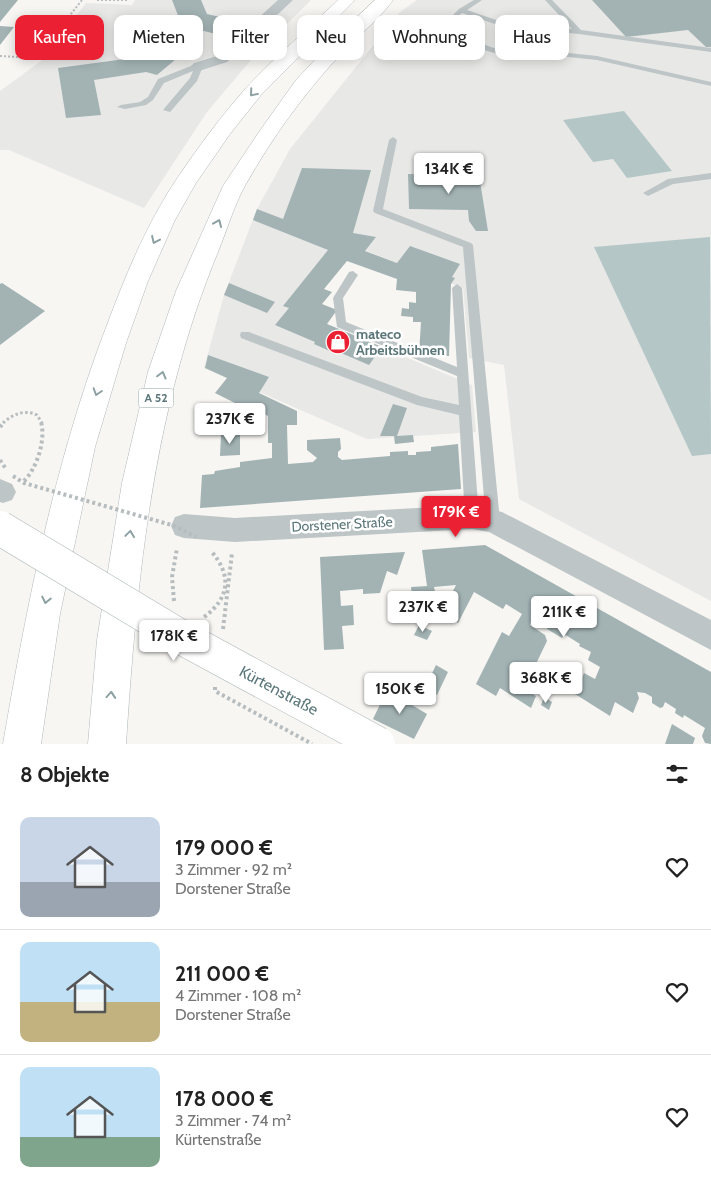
<!DOCTYPE html>
<html lang="de">
<head>
<meta charset="utf-8">
<style>
	:root { --surface:#fff; --page:#f6f6f6; --text:#222; --muted:#767676; --line:#e0e0e0; --accent:#eb2033 }
	body { margin:0; font-family:Cabin,sans-serif; background:var(--page); color:var(--text); height:100vh; display:flex; flex-direction:column; font-size:19px; white-space:nowrap }
	* { box-sizing:border-box; margin:0 }
	p { font-size:16px; color:var(--muted) }
	.icon { flex:none; width:28px; height:28px; fill:none; stroke:currentColor; stroke-width:2; stroke-linecap:round; stroke-linejoin:round }
	.map { position:relative; height:744px; overflow:hidden }
	.drawer { display:flex; flex-direction:column; background:var(--surface); flex:1 }
	.drawer>* { flex:none }
	.top-card { position:absolute; left:15px; top:15px; width:681px; height:45px; display:flex; gap:10px }
	.price { position:absolute; translate:-50% -42px; padding:0 11px; border-radius:5px; background:#fff; color:#222; font-size:16px; line-height:32px; filter:drop-shadow(0 1px 2px #0008) }
	.price::after { content:''; position:absolute; left:50%; top:30px; width:15px; height:11px; margin-left:-8px; background:inherit; clip-path:polygon(0 0,100% 0,50% 100%) }
	.price.active { background:var(--accent); color:#fff }
	ul { padding:0; list-style:none }
	li { display:flex; align-items:center; gap:15px; height:125px; padding:0 20px }
	li+li { border-top:1px solid var(--line) }
	li span { display:grid; place-items:center; flex:none; width:140px; height:100px; border-radius:10px; color:#555 }
	li>.icon { margin-inline-start:auto }
	span .icon { width:60px; height:60px; fill:#fffc; stroke-width:1 }
	li b { font-size:21px }
	h2 { display:flex; justify-content:space-between; align-items:center; height:60px; padding:0 20px; font-size:21px }
	.chip { padding:0 18px; border-radius:10px; background:var(--surface); box-shadow:0 2px 12px #0003; font-size:18px; line-height:45px }
	.chip.active { background:var(--accent); color:#fff }
	.map>svg:first-child { display:block }
	.built { fill:#e8e8e7 }
	.water { fill:#b4c7c6 }
	.building { fill:#a3b3b4 }
	.lines { fill:none; stroke-linecap:round; stroke-linejoin:round }
	.motorway-casing { stroke:#b0b8b9; stroke-width:1 }
	.path-far2 { stroke:#b7bdbe; stroke-width:2; stroke-dasharray:2 2; stroke-linecap:butt }
	.path-far1 { stroke:#b7bdbe; stroke-width:3; stroke-dasharray:2.5 2.5; stroke-linecap:butt }
	.path { stroke:#b7bdbe; stroke-width:4; stroke-dasharray:3 3; stroke-linecap:butt }
	.service { fill:#bdc5c6; fill-rule:evenodd }
	.minor { fill:#bdc5c6; fill-rule:evenodd }
	.motorway { fill:#fff; fill-rule:evenodd }
	.secondary-bridge-casing { stroke:#afbabb; stroke-width:35; stroke-linecap:butt }
	.path-bridge { stroke:#b7bdbe; stroke-width:4; stroke-dasharray:3 3; stroke-linecap:butt }
	.secondary-bridge { stroke:#fff; stroke-width:34 }
	.oneway { stroke:#8da0a2 }
	.labels { text-anchor:middle; stroke-width:5; stroke-linejoin:round; paint-order:stroke }
	.shield { fill:#fff; stroke:#8da0a2; stroke-width:1 }
	.shield-label { font-size:12px; font-weight:bold; fill:#5c777a }
	.poi-label { font-size:14px; font-weight:bold; fill:#5c777a; stroke:#fff; text-anchor:start }
	.street-label { font-size:14px; fill:#5c777a; stroke:#fff }
	.near-street-label { font-size:16px; fill:#5c777a; stroke:#fff }
</style>
</head>
<body>
<div class="map">
<svg width="711" height="744" viewBox="0 0 711 744">
	<rect width="100%" height="100%" fill="#f7f6f3"/>
	<g class="built">
		<polygon points="135,0 311,0 251,60 207,112 144,208 9,150 0,150 0,91 41,61 86,3 132,5"/>
		<polygon points="417,0 711,0 711,601 519,499 504,365 469,358 463,288 343,242 289,308 472,385 476,432 367,439 204,368 224,295 257,209 290,149 400,12"/>
	</g>
	<g class="water">
		<polygon points="624,111 672,171 627,178 613,159 593,162 563,120"/>
		<polygon points="710,237 711,454 692,456 594,247"/>
	</g>
	<g class="building">
		<polygon points="0,0 18,0 0,22"/>
		<polygon points="172,0 201,0 207,14 233,20 216,34 200,30 152,38 156,54 176,59 157,75 146,72 94,80 101,115 66,118 58,68 125,59 117,26 179,18"/>
		<polygon points="592,0 711,0 711,47 706,47 688,30 626,37"/>
		<polygon points="0,26 14,27 0,45"/>
		<polygon points="302,168 371,170 353,233 376,237 365,251 397,263 410,246 460,264 452,277 455,278 451,284 449,356 419,354 421,322 413,322 413,317 401,316 402,308 409,309 409,302 416,303 416,292 396,290 397,279 347,261 324,289 332,292 322,304 337,310 327,324 382,347 369,365 334,350 332,352 314,344 315,342 275,325 289,308 283,306 328,250 253,220 257,209 283,219"/>
		<polygon points="408,174 479,175 488,231 476,231 469,221 468,210 409,209"/>
		<polygon points="2,283 45,311 0,345 0,284"/>
		<polygon points="229,283 275,302 267,313 224,295"/>
		<polygon points="208,355 269,377 259,393 297,411 297,425 287,425 288,464 313,462 317,458 307,450 307,440 340,438 341,449 338,452 338,457 342,460 390,456 390,452 408,451 408,455 416,455 416,452 431,451 431,447 458,444 461,489 200,508 202,475 214,474 215,471 240,467 240,462 272,458 272,443 268,443 268,416 261,412 259,415 215,393 227,378 205,368"/>
		<polygon points="393,404 407,408 397,436 413,435 414,442 395,444 394,436 380,436"/>
		<polygon points="240,433 240,455 220,456 221,435"/>
		<polygon points="485,545 711,672 711,744 705,743 702,736 705,728 684,715 683,718 675,713 676,709 665,702 663,707 660,708 652,703 652,697 645,693 637,692 639,698 633,713 615,702 610,716 575,694 584,673 595,679 600,667 588,660 591,652 579,646 580,644 564,634 562,638 547,629 549,625 533,616 530,625 545,635 547,641 534,668 543,674 533,694 536,696 531,708 500,688 496,696 476,684 502,632 509,636 522,614 506,604 503,609 474,592 458,623 442,613 456,585 434,587 437,601 413,603 411,587 427,586 422,550"/>
		<polygon points="405,552 397,575 387,571 380,593 363,594 363,589 340,591 341,606 353,605 354,625 342,626 344,649 324,650 320,557"/>
		<polygon points="419,625 432,631 427,640 414,635"/>
		<polygon points="436,665 448,672 437,695 425,688"/>
		<polygon points="387,690 427,714 414,739 373,719"/>
		<polygon points="544,697 552,702 549,710 541,705"/>
		<polygon points="672,724 695,738 693,744 665,744"/>
	</g>
	<g class="lines">
		<g class="motorway-casing">
			<g id="motorway">
				<path d="M 338,0 L 355,0 L 261,95 L 230,134 L 196,183 L 175,220 L 148,281 L 126,343 L 95,447 L 60,614 L 41,744 L 3,744 C 28,599 56,455 110,317 C 128,269 149,220 178,177 C 199,146 222,115 247,87 C 275,57 308,29 338,0 Z"/>
				<path d="M 375,0 L 393,0 C 381,18 355,38 339,56 C 303,95 272,138 246,184 C 234,205 227,230 218,252 C 153,409 137,576 126,744 L 88,744 L 97,640 L 122,483 L 148,372 L 176,291 L 223,186 L 261,129 L 296,80 L 343,30 Z"/>
			</g>
		</g>
		<g class="path-far2">
			<polyline points="97,0 129,0"/>
			<polyline points="0,56 36,58 82,0"/>
		</g>
		<path class="path-far1" d="M 3,423 C 13,414 25,409 37,415 L 42,423"/>
		<g class="path">
			<polyline points="0,427 4,422"/>
			<polyline points="0,460 6,469"/>
			<path d="M 24,481 C 37,468 46,440 41,422"/>
			<polyline points="174,601 172,577 177,548"/>
			<path d="M 204,617 C 230,598 232,575 211,551"/>
			<polyline points="223,629 232,553"/>
			<polyline points="215,687 215,691 312,744"/>
		</g>
		<g class="service">
			<polygon points="474,0 482,0 467,10 502,22 572,29 545,0 552,0 581,30 711,48 711,52 579,34 501,26 462,13 457,17 458,27 480,43 502,51 559,52 597,56 711,82 711,86 597,60 559,56 501,55 474,47 453,29 451,17 459,9"/>
			<polygon points="196,64 203,66 197,81 170,112 163,110 190,78 193,71 164,83 153,100 146,105 125,109 117,107 121,105 140,102 148,97 158,79"/>
			<polygon points="393,137 397,140 383,209 471,243 473,245 500,521 498,525 493,527 488,525 486,521 463,247 375,213 373,211 389,140"/>
			<polygon points="711,173 711,179 673,184 648,196 643,193 668,179"/>
			<polygon points="353,271 358,275 343,298 346,322 457,367 452,288 457,284 462,288 479,517 477,521 472,523 467,521 465,517 459,415 417,405 241,338 240,335 241,332 249,332 422,397 459,405 457,376 337,327 333,298 349,272"/>
		</g>
		<g class="minor">
			<polygon points="278,0 293,0 227,62 199,71 194,69 191,66 194,63 217,56"/>
			<polygon points="0,479 12,484 16,492 12,500 3,503 0,502"/>
			<polygon points="472,505 502,512 711,620 711,650 489,532 472,529 235,542 184,538 175,535 171,526 175,517 184,514 235,518"/>
		</g>
		<use href="#motorway" class="motorway"/>
		<g class="secondary-bridge-casing">
			<polyline id="secondary-bridge" points="0,528 181,637 378,744"/>
		</g>
		<polyline class="path-bridge" points="13,476 24,483 175,526 196,537"/>
		<use href="#secondary-bridge" class="secondary-bridge"/>
	</g>
	<defs><path id="oneway-chevron" d="M-2-3.5L2.5 0L-2 3.5" fill="none" stroke-width="1.6" stroke-linecap="round" stroke-linejoin="round" transform="scale(1.25)"/></defs>
	<g class="oneway">
		<use href="#oneway-chevron" transform="translate(253 93) rotate(130)"/>
		<use href="#oneway-chevron" transform="translate(218 223) rotate(-67)"/>
		<use href="#oneway-chevron" transform="translate(155 240) rotate(115)"/>
		<use href="#oneway-chevron" transform="translate(162 375) rotate(-75)"/>
		<use href="#oneway-chevron" transform="translate(97 392) rotate(108)"/>
		<use href="#oneway-chevron" transform="translate(130 534) rotate(-82)"/>
		<use href="#oneway-chevron" transform="translate(46 600) rotate(102)"/>
		<use href="#oneway-chevron" transform="translate(111 695) rotate(-85)"/>
	</g>
	<defs>
		<g id="shop-disc" transform="scale(1.25)"><circle r="9.5" fill="#eb2033" stroke="#fff"/><path d="M-5-2.5h2.3a2.7 3.5 0 0 1 5.4 0H5L5.5 6h-11ZM-1.5-2.5h3a1.5 2.3 0 0 0-3 0Z" fill="#fff"/></g>
	</defs>
	<g fill-rule="evenodd">
		<use href="#shop-disc" x="338" y="342"/>
	</g>
	<g class="labels">
		<rect class="shield" x="138.5" y="388.5" width="35" height="19" rx="4"/>
		<g class="shield-label">
			<text x="156" y="402">A 52</text>
		</g>
		<g class="poi-label">
			<text x="356" y="339">mateco<tspan x="356" dy="16">Arbeitsbühnen</tspan></text>
		</g>
		<g class="street-label">
			<text transform="translate(342 524) rotate(-3)" y="5">Dorstener Straße</text>
		</g>
		<g class="near-street-label">
			<text transform="translate(279 690) rotate(28)" y="6">Kürtenstraße</text>
		</g>
	</g>
</svg>
<b class="price" style="left:449px;top:195px">134K €</b>
<b class="price" style="left:230px;top:445px">237K €</b>
<b class="price active" style="left:456px;top:538px">179K €</b>
<b class="price" style="left:423px;top:633px">237K €</b>
<b class="price" style="left:564px;top:638px">211K €</b>
<b class="price" style="left:174px;top:662px">178K €</b>
<b class="price" style="left:546px;top:704px">368K €</b>
<b class="price" style="left:400px;top:715px">150K €</b>
<div class="top-card">
<a class="chip active">Kaufen</a>
<a class="chip">Mieten</a>
<a class="chip">Filter</a>
<a class="chip">Neu</a>
<a class="chip">Wohnung</a>
<a class="chip">Haus</a>
</div>
</div>
<section class="drawer">
<h2>8 Objekte<svg class="icon" aria-label="filters" viewBox="0 0 24 24"><path d="M4 7h16M4 17h16"/><circle cx="9" cy="7" r="2"/><circle cx="15" cy="17" r="2"/></svg></h2>
<ul>
<li><span style="background:linear-gradient(#c9d6e8 65%,#9aa5b1 0)"><svg class="icon" aria-label="home" viewBox="0 0 24 24"><path d="M3 11l9-7 9 7M6 9v11h12V9"/></svg></span><div><b>179 000 €</b><p>3 Zimmer · 92 m²</p><p>Dorstener Straße</p></div><svg class="icon" aria-label="heart" viewBox="0 0 24 24"><path d="M12 20l-8-8c-3-5 5-10 8-4 3-6 11-1 8 4z"/></svg></li>
<li><span style="background:linear-gradient(#bfe0f5 60%,#c2b280 0)"><svg class="icon" aria-label="home" viewBox="0 0 24 24"><path d="M3 11l9-7 9 7M6 9v11h12V9"/></svg></span><div><b>211 000 €</b><p>4 Zimmer · 108 m²</p><p>Dorstener Straße</p></div><svg class="icon" aria-label="heart" viewBox="0 0 24 24"><path d="M12 20l-8-8c-3-5 5-10 8-4 3-6 11-1 8 4z"/></svg></li>
<li><span style="background:linear-gradient(#bfe0f5 70%,#7fa58c 0)"><svg class="icon" aria-label="home" viewBox="0 0 24 24"><path d="M3 11l9-7 9 7M6 9v11h12V9"/></svg></span><div><b>178 000 €</b><p>3 Zimmer · 74 m²</p><p>Kürtenstraße</p></div><svg class="icon" aria-label="heart" viewBox="0 0 24 24"><path d="M12 20l-8-8c-3-5 5-10 8-4 3-6 11-1 8 4z"/></svg></li>
</ul>
</section>
</body>
</html>
